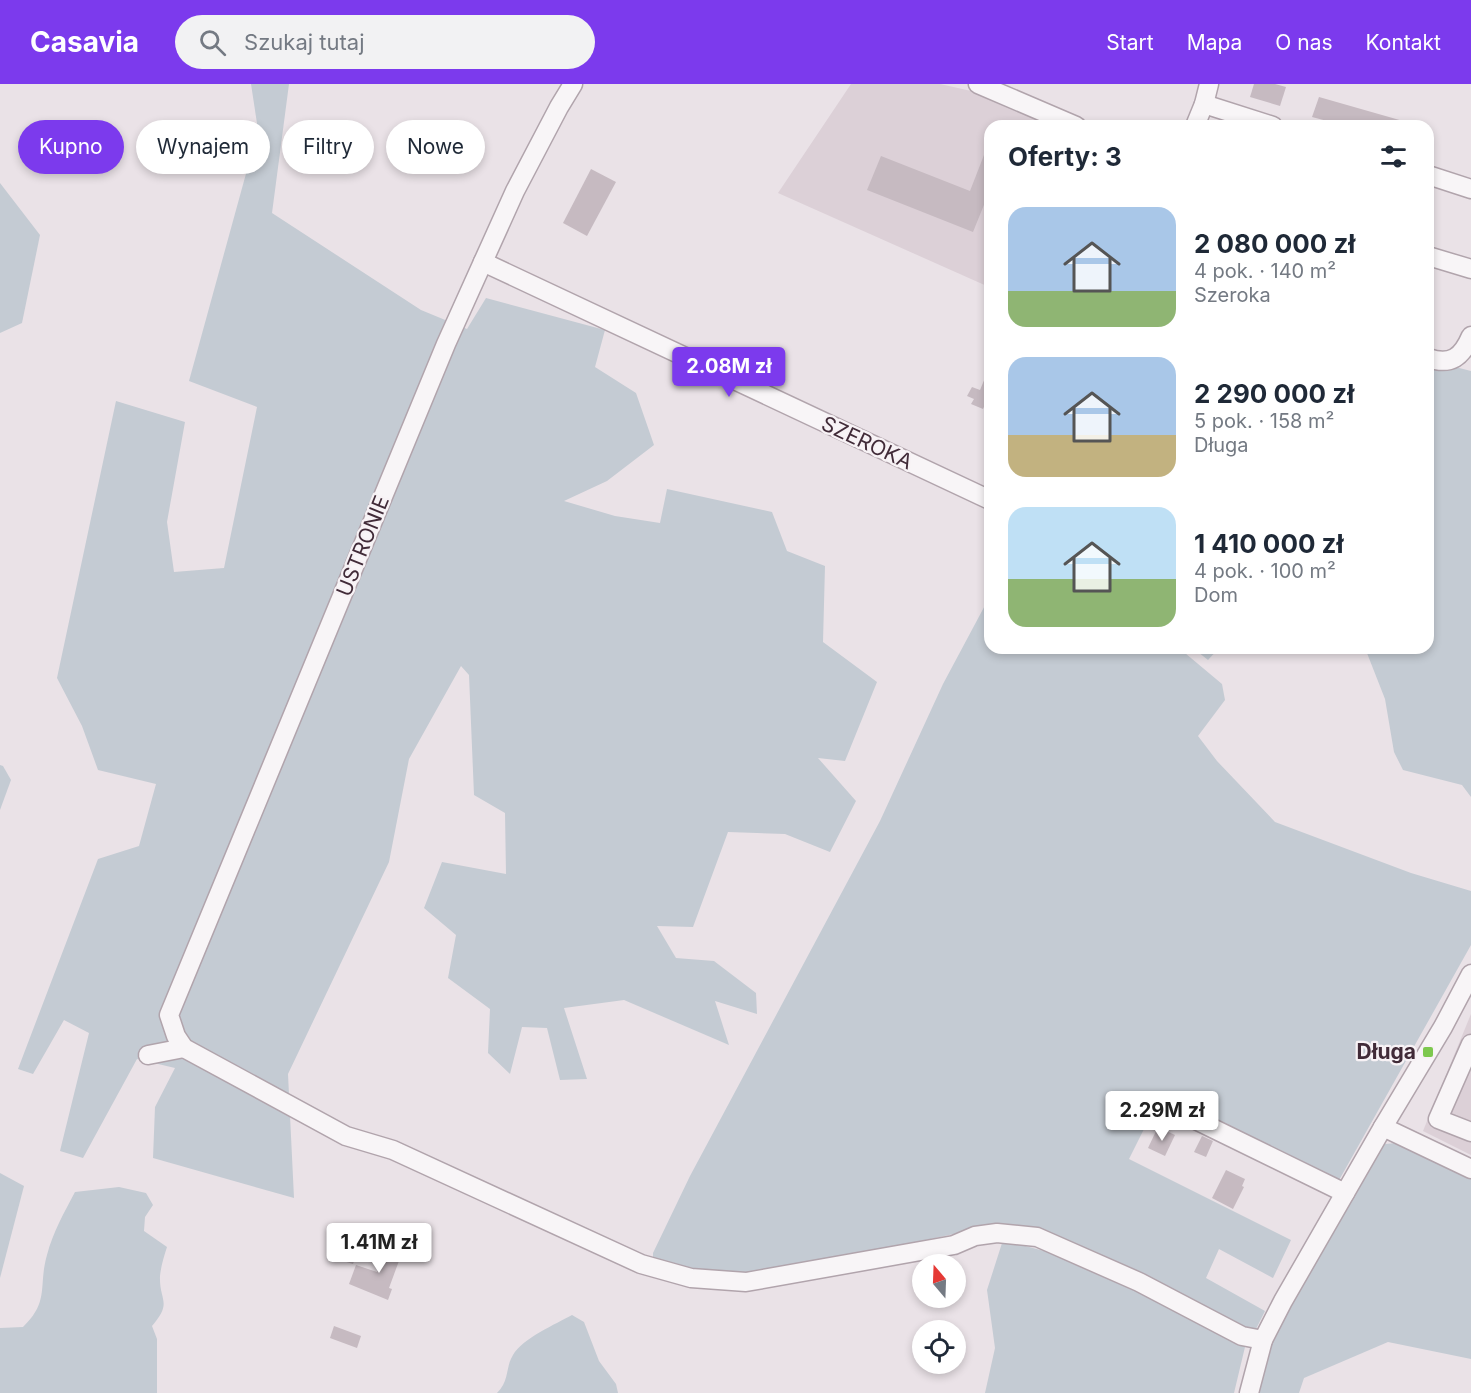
<!DOCTYPE html>
<html lang="pl">
<head>
<meta charset="utf-8">
<style>
	:root { --surface:#fff; --page:#f2f2f3; --text:#1f2937; --muted:#747a83; --accent:#7c3aed }
	body { margin:0; font-family:Inter,sans-serif; background:var(--page); color:var(--text); height:100vh; display:flex; flex-direction:column; font-size:22px; white-space:nowrap }
	* { box-sizing:border-box; margin:0 }
	p { font-size:20px; color:var(--muted) }
	.icon { flex:none; width:33px; height:33px; fill:none; stroke:currentColor; stroke-width:2; stroke-linecap:round; stroke-linejoin:round }
	.map { position:relative; flex:1; overflow:hidden }
	.side { position:absolute; left:984px; top:36px; width:450px; height:534px; display:flex; flex-direction:column; background:var(--surface); border-radius:18px; box-shadow:0 3px 9px #0003 }
	.side>* { flex:none }
	.guide { position:absolute; left:18px; top:36px; width:570px; height:54px; display:flex; gap:12px }
	.needle { width:39px; rotate:341deg }
	.tools { position:absolute; left:912px; top:1170px; display:grid; gap:12px }
	.tools a { display:grid; place-items:center; width:54px; height:54px; border-radius:50%; background:var(--surface); box-shadow:0 3px 9px #0003; font-size:30px }
	.price { position:absolute; translate:-50% -51px; padding:0 14px; border-radius:6px; background:#fff; color:#222; font-size:20px; line-height:39px; filter:drop-shadow(0 2px 3px #0008) }
	.price::after { content:''; position:absolute; left:50%; top:36px; width:18px; height:14px; margin-left:-9px; background:inherit; clip-path:polygon(0 0,100% 0,50% 100%) }
	.price.on { background:var(--accent); color:#fff }
	ul { padding:0; list-style:none }
	li { display:flex; align-items:center; gap:18px; height:150px; padding:0 24px }
	li span { display:grid; place-items:center; flex:none; width:168px; height:120px; border-radius:18px; color:#555 }
	li>.icon { margin-inline-start:auto }
	span .icon { width:72px; height:72px; fill:#fffc; stroke-width:1 }
	li b { font-size:26px }
	h2 { display:flex; justify-content:space-between; align-items:center; height:72px; padding:0 24px; font-size:26px }
	.chip { padding:0 21px; border-radius:27px; background:var(--surface); box-shadow:0 3px 9px #0003; font-size:21px; line-height:54px }
	.chip.on { background:var(--accent); color:#fff }
	header { display:flex; align-items:center; gap:36px; box-sizing:border-box; height:84px; padding:0 30px; background:var(--accent); color:#fff }
	header strong { font-size:28px }
	nav { display:flex; gap:33px; margin-inline-start:auto; font-size:21px }
	.search { width:420px; height:54px; background:var(--page); display:flex; align-items:center; gap:15px; box-sizing:border-box; padding:0 21px; border-radius:33px; color:var(--muted); font-size:22px }
	.map>svg:first-child { display:block }
	.built { fill:#dcd0d7 }
	.green { fill:#c4cbd3 }
	.building { fill:#c6bac1 }
	.lines { fill:none; stroke-linecap:round; stroke-linejoin:round }
	.minor-casing { stroke:#b1a4ac; stroke-width:21 }
	.minor { stroke:#f8f5f7; stroke-width:18 }
	.poi-dot { fill:#7dc84e; stroke:#f7f2f5; stroke-width:2 }
	.labels { text-anchor:middle; stroke-width:4.5; stroke-linejoin:round; paint-order:stroke }
	.street-label { font-size:21px; fill:#412b38; stroke:#f7f2f5 }
	.poi-label { font-size:21px; font-weight:bold; fill:#412b38; stroke:#f7f2f5; text-anchor:end }
</style>
</head>
<body>
<header>
<strong>Casavia</strong>
<div class="search"><svg class="icon" aria-label="search" viewBox="0 0 24 24"><circle cx="10" cy="10" r="6"/><path d="M15 15l6 6"/></svg>Szukaj tutaj</div>
<nav><a>Start</a><a>Mapa</a><a>O nas</a><a>Kontakt</a></nav>
</header>
<div class="map">
<svg width="1471" height="1309" viewBox="0 0 1471 1309">
	<rect width="100%" height="100%" fill="#eae2e7"/>
	<g class="built">
		<polygon points="851,0 940,0 1007,15 1065,42 990,42 989,203 778,109"/>
		<polygon points="1471,930 1471,1071 1423,1047"/>
	</g>
	<g class="green">
		<polygon points="251,0 289,0 272,129 421,226 467,245 486,214 605,246 595,283 636,309 654,361 607,397 564,417 615,432 660,439 667,405 772,428 787,467 825,482 823,558 877,598 845,677 818,674 856,717 830,768 785,750 728,748 693,843 657,842 676,874 714,877 756,909 757,930 715,917 729,961 624,916 564,924 587,995 560,996 547,944 522,943 510,990 488,969 490,925 448,894 456,851 424,824 442,778 506,790 505,729 474,711 469,591 461,582 409,675 389,778 288,990 294,1114 153,1074 155,1023 175,984 137,975 83,1074 60,1067 89,949 64,936 33,990 18,985 98,775 139,762 156,700 98,686 82,642 57,594 116,317 185,338 167,438 174,488 224,484 257,323 189,297 258,46"/>
		<polygon points="0,99 40,151 22,239 0,249"/>
		<polygon points="1428,276 1471,287 1471,713 1462,701 1403,686 1394,668 1385,615 1365,564 1428,564"/>
		<polygon points="990,512 990,564 1179,564 1222,600 1225,616 1198,652 1217,677 1275,738 1411,789 1471,807 1471,861 1338,1098 1161,1011 1129,1075 1291,1156 1273,1194 1219,1165 1206,1194 1265,1227 1253,1251 1139,1191 982,1144 761,1191 710,1190 653,1181 653,1169 690,1092 880,737 943,600"/>
		<polygon points="1193,564 1219,564 1208,576"/>
		<polygon points="0,681 3,682 11,696 0,726"/>
		<polygon points="1396,1059 1471,1092 1471,1275 1388,1258 1304,1294 1299,1309 1255,1309 1266,1267 1374,1069 1385,1060"/>
		<polygon points="0,1089 24,1102 0,1194"/>
		<path d="M 119,1103 L 146,1109 L 153,1121 L 145,1133 L 144,1147 L 167,1163 C 164,1172 161,1182 160,1192 C 159,1217 173,1218 152,1242 L 157,1255 L 157,1309 L 0,1309 L 0,1244 L 23,1243 C 50,1217 38,1202 47,1171 C 53,1148 64,1129 75,1108 Z"/>
		<polygon points="1003,1156 1078,1176 1245,1263 1234,1309 985,1309 995,1264 987,1206"/>
		<path d="M 572,1231 L 584,1238 L 599,1277 L 616,1300 L 618,1309 L 497,1309 C 510,1296 505,1284 513,1271 C 523,1254 556,1240 572,1231 Z"/>
	</g>
	<g class="building">
		<polygon points="1254,0 1275,0 1286,3 1280,22 1250,13"/>
		<polygon points="1319,13 1410,39 1409,42 1346,42 1312,33"/>
		<polygon points="989,58 990,106 973,148 867,106 881,72 970,107"/>
		<polygon points="591,85 616,98 587,152 563,139"/>
		<polygon points="990,282 990,310 983,325 971,320 974,315 967,312 972,303 980,306"/>
		<polygon points="1158,1043 1175,1051 1165,1072 1148,1064"/>
		<polygon points="1202,1052 1213,1057 1206,1073 1194,1068"/>
		<polygon points="1226,1086 1245,1095 1242,1102 1244,1103 1233,1125 1212,1114"/>
		<polygon points="354,1148 364,1152 353,1180 343,1177"/>
		<polygon points="387,1159 403,1166 389,1204 392,1205 388,1216 349,1200 356,1181 377,1188"/>
		<polygon points="334,1242 361,1252 357,1264 330,1254"/>
	</g>
	<g class="lines">
		<g class="minor-casing">
			<g id="minor">
				<polyline points="573,0 559,23 515,107 446,260 169,931 176,952 184,964 346,1052 393,1066 641,1180 691,1194 746,1198 954,1161 975,1152 997,1149 1037,1153 1139,1198 1242,1252 1263,1256"/>
				<polyline points="978,0 1076,42"/>
				<polyline points="1204,20 1273,42"/>
				<polyline points="1195,42 1204,20 1209,0"/>
				<polyline points="1428,91 1471,105"/>
				<polyline points="1428,172 1471,185"/>
				<polyline points="483,178 990,416"/>
				<path d="M 1428,274 C 1451,282 1462,273 1471,252"/>
				<polyline points="1471,960 1438,1035 1471,1048"/>
				<polyline points="148,971 184,964"/>
				<polyline points="1163,1020 1345,1109"/>
				<polyline points="1383,1043 1471,1085"/>
				<polyline points="1249,1309 1263,1256 1283,1217 1383,1043 1443,943 1471,890"/>
			</g>
		</g>
		<use href="#minor" class="minor"/>
	</g>
	<rect class="poi-dot" x="1422" y="962" width="12" height="12" rx="3"/>
	<g class="labels">
		<g class="street-label">
			<text transform="translate(867 359) rotate(25)" y="7">SZEROKA</text>
			<text transform="translate(363 462) rotate(-68)" y="7">USTRONIE</text>
		</g>
		<g class="poi-label">
			<text x="1416" y="975">Długa</text>
		</g>
	</g>
</svg>
<div class="tools">
<a><svg class="needle" viewBox="-14 -14 28 28"><path d="M0-13l5 13h-10z" fill="#e53935"/><path d="M0 13l5-13h-10z" fill="#747a83"/></svg></a>
<a><svg class="icon" aria-label="locate" viewBox="0 0 24 24"><circle cx="12" cy="12" r="6"/><path d="M12 2v4M12 18v4M2 12h4M18 12h4"/></svg></a>
</div>
<b class="price on" style="left:729px;top:314px">2.08M zł</b>
<b class="price" style="left:1162px;top:1058px">2.29M zł</b>
<b class="price" style="left:379px;top:1190px">1.41M zł</b>
<div class="guide">
<a class="chip on">Kupno</a>
<a class="chip">Wynajem</a>
<a class="chip">Filtry</a>
<a class="chip">Nowe</a>
</div>
<section class="side">
<h2>Oferty: 3<svg class="icon" aria-label="filters" viewBox="0 0 24 24"><path d="M4 7h16M4 17h16"/><circle cx="9" cy="7" r="2"/><circle cx="15" cy="17" r="2"/></svg></h2>
<ul>
<li><span style="background:linear-gradient(#a9c7e8 70%,#8fb573 0)"><svg class="icon" aria-label="home" viewBox="0 0 24 24"><path d="M3 11l9-7 9 7M6 9v11h12V9"/></svg></span><div><b>2 080 000 zł</b><p>4 pok. · 140 m²</p><p>Szeroka</p></div></li>
<li><span style="background:linear-gradient(#a9c7e8 65%,#c2b280 0)"><svg class="icon" aria-label="home" viewBox="0 0 24 24"><path d="M3 11l9-7 9 7M6 9v11h12V9"/></svg></span><div><b>2 290 000 zł</b><p>5 pok. · 158 m²</p><p>Długa</p></div></li>
<li><span style="background:linear-gradient(#bfe0f5 60%,#8fb573 0)"><svg class="icon" aria-label="home" viewBox="0 0 24 24"><path d="M3 11l9-7 9 7M6 9v11h12V9"/></svg></span><div><b>1 410 000 zł</b><p>4 pok. · 100 m²</p><p>Dom</p></div></li>
</ul>
</section>
</div>
</body>
</html>
